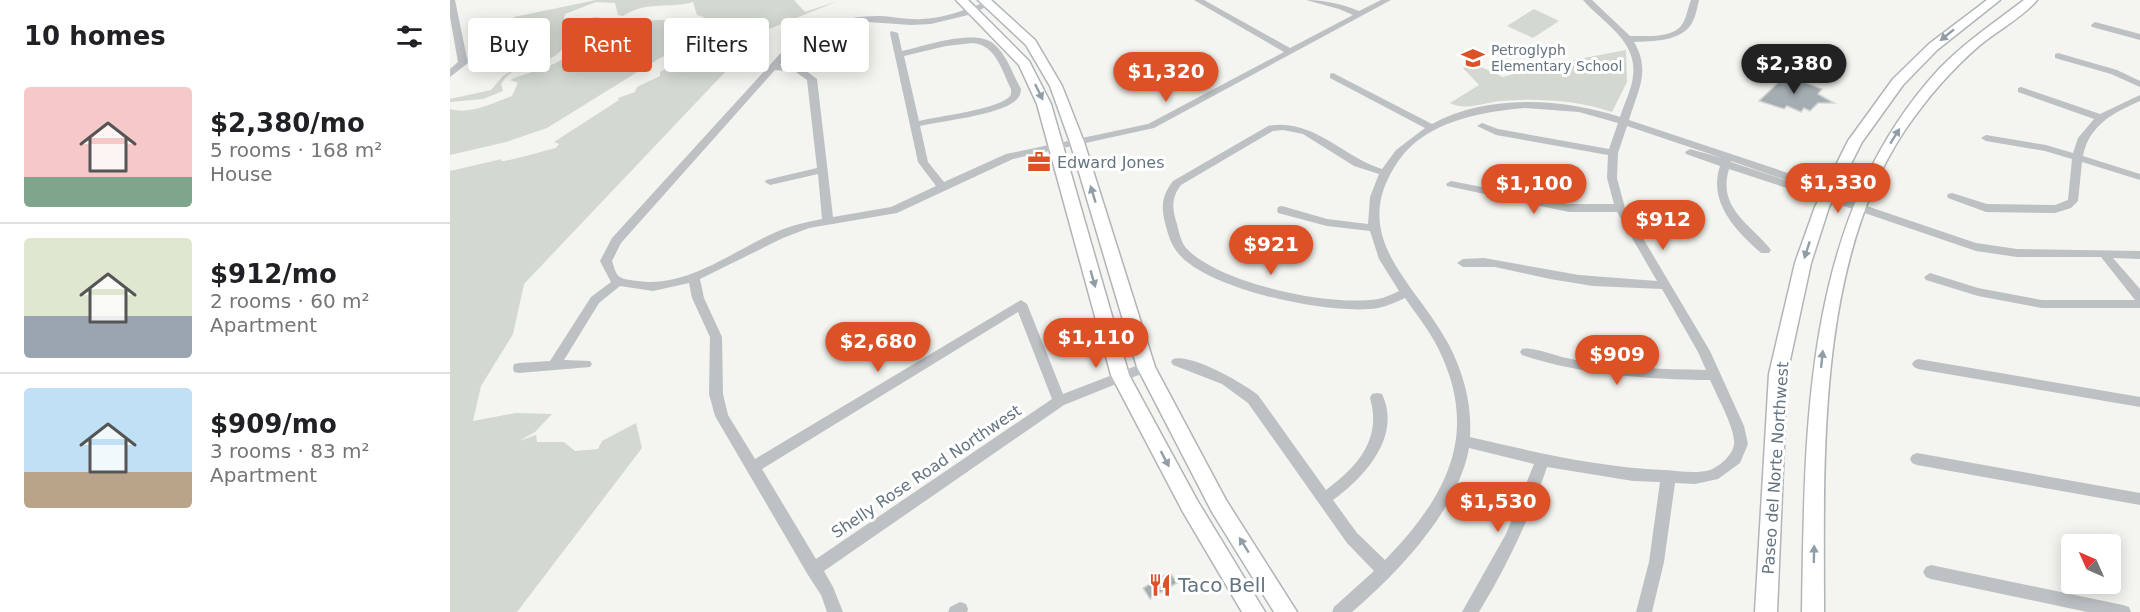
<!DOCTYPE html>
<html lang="en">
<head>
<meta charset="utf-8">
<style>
	:root { --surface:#fff; --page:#f6f6f6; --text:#202124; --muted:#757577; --line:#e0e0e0; --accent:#dd5127 }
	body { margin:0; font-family:"DejaVu Sans",sans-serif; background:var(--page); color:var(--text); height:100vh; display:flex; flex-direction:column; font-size:22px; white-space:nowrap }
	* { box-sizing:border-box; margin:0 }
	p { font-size:20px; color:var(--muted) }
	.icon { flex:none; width:33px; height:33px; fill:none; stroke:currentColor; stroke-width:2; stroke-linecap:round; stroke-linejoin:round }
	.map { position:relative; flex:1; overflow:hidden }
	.panel { display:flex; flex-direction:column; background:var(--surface); width:450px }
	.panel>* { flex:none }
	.banner { position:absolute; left:18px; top:18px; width:570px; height:54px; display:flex; gap:12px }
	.needle { width:39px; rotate:315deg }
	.fabs { position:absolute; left:1611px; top:534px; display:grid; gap:12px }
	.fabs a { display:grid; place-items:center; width:60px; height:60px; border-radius:6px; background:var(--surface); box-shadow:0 3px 15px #0003; font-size:30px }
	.price { position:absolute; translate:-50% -51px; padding:0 14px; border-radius:21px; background:var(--accent); color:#fff; font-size:20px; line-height:39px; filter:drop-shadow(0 2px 3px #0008) }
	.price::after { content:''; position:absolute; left:50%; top:36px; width:18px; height:14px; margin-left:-9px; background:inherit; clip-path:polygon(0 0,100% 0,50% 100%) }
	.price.on { background:#222; color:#fff }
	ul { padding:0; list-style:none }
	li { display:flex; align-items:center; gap:18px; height:150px; padding:0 24px }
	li+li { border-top:2px solid var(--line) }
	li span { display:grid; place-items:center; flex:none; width:168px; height:120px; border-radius:6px; color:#555 }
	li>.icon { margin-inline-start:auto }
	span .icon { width:72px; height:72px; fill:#fffc; stroke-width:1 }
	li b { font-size:26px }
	h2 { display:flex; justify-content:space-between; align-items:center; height:72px; padding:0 24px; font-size:26px }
	.pill { padding:0 21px; border-radius:6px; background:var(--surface); box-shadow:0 3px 15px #0003; font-size:21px; line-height:54px }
	.pill.on { background:var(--accent); color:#fff }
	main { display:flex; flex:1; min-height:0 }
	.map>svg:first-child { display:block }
	.green { fill:#d3d9d0 }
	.building { fill:#a4adb2; stroke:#d5d5d3; stroke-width:1.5 }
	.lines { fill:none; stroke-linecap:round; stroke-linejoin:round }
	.major-casing { stroke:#b0b5b8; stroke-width:3 }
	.minor { fill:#bdc1c4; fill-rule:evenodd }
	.major { fill:#fff; fill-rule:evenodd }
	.oneway { fill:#929ea7 }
	.labels { text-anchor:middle; stroke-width:6; stroke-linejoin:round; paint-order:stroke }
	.far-poi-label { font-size:14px; fill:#647481; stroke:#fff; text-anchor:start }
	.poi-label { font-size:16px; fill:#647481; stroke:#fff; text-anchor:start }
	.street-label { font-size:16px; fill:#647481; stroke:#fff }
	.near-poi-label { font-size:20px; fill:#647481; stroke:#fff; text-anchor:start }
</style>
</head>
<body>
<main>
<section class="panel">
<h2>10 homes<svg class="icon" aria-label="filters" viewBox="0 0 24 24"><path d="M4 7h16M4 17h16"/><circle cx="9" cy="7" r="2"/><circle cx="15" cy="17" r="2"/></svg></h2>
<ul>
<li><span style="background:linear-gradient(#f6c9c9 75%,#7fa58c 0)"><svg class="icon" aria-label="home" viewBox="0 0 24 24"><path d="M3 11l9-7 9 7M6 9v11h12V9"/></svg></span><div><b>$2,380/mo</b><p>5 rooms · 168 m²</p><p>House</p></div></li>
<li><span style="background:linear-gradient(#dfe7d0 65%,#9aa5b1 0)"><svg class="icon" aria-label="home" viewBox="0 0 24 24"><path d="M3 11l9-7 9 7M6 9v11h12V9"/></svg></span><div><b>$912/mo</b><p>2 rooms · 60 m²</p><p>Apartment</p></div></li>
<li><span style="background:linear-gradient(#bfe0f5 70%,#b9a48a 0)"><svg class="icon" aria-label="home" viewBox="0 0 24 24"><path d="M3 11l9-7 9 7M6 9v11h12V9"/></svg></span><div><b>$909/mo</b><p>3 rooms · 83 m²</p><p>Apartment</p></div></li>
</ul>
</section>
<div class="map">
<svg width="1690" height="612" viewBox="0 0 1690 612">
	<rect width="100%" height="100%" fill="#f4f4f0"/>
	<g class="green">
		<path d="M 146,0 L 344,0 L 355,12 L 388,1 L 314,31 L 74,284 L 63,334 L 31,386 L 23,421 L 66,413 L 102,414 L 85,432 L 69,441 L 86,435 L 87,442 L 114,442 L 125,451 L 148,449 L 152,441 L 186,423 L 192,448 L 67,612 L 0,612 L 0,171 L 52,159 L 51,161 C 57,162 96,150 106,148 L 109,144 L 104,142 L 169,100 L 168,98 L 185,92 L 187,87 L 210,76 L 210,72 L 228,62 L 238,61 L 259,51 L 264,46 L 267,39 L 263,31 L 253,27 L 269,18 L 250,20 L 254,17 L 247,15 L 243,2 C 219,9 198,0 173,16 L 168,15 L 165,3 L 146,2 L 115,14 L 113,24 L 116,43 C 101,72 69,55 51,84 L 53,91 L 33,99 L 0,102 L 0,99 L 41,90 L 53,76 L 82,58 L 64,31 L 64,17 Z"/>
		<polygon points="1084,9 1109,21 1083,38 1057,26"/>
		<path d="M 148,17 L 167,29 C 190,23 209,15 233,24 L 231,27 L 237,31 L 233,35 L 240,40 L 232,49 L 210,58 L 97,128 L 56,142 L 0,155 L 0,109 C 21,115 42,103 62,96 L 68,83 L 60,80 C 81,70 139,62 127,27 L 141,18 Z"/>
		<path d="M 1176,50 L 1177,82 L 1162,112 C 1126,100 1088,98 1050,101 C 1033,103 1016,111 1000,103 L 1029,85 L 1013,68 L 1020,62 L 1053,77 L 1092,66 Z"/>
	</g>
	<g class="building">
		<polygon points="1336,75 1372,89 1368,94 1384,103 1368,103 1360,111 1354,108 1351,112 1337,106 1334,109 1309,101"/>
		<polygon points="720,572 727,583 700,599 693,588"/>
	</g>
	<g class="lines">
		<g class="major-casing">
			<g id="major">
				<polygon points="506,0 518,0 579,61 601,104 679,375 747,500 815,612 792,612 733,512 661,375 587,104 569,65"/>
				<polygon points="528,0 541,0 585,40 612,86 634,142 705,367 776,500 847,612 824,612 762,512 687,367 620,142 600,86 576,45"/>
				<polygon points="1537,0 1550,0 1487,50 1453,85 1412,142 1379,207 1361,263 1337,374 1327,612 1305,612 1319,374 1345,263 1365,207 1398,141 1443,79 1479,44"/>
				<path d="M 1574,0 L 1587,0 C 1572,18 1548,30 1530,45 C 1501,70 1476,99 1455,130 C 1366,263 1374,459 1374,612 L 1352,612 C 1355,424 1353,217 1489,69 C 1514,43 1545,22 1574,0 Z"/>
			</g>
		</g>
		<g class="minor">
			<polygon points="0,0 5,0 18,63 0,77 0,69 8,62 0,17"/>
			<path d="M 744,0 L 754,0 L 840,48 L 903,15 L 889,9 L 856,0 C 875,0 892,4 909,11 L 931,0 L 941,0 L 704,128 L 563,159 L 447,213 L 359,228 L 333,238 L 250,279 L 254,298 L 272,337 L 273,394 L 278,415 L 305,459 L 571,300 L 577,304 L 613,394 L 696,362 L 701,364 L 702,367 L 701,370 L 614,405 L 374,571 L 383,587 L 393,612 L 377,612 L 371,595 L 358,575 L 265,416 L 259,394 L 260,337 L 242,298 L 239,283 L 203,291 L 170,286 L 149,303 L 114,360 L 140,361 L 142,364 L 140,367 L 69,373 L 64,372 L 63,368 L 64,364 L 69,363 L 100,361 L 141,297 L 161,282 L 150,261 L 162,238 L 339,44 C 366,26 398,15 431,16 C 445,17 458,20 472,19 C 496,18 516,9 539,1 L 543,4 L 518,15 L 481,24 L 461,25 L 418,22 L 387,27 L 365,36 L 345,48 L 330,65 L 351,67 L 367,79 L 383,217 L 441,207 L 486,186 L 468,162 L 440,33 L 441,31 L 448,33 L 452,51 C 475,46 525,28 544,44 C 557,55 563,75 571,89 C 571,94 569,98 565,101 C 549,115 492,121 470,126 L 478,162 L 494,182 L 556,154 L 698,124 L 834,52 ZM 523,43 C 546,45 552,71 561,89 C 561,94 562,94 558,98 C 542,110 490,116 469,121 L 454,56 L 496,46 ZM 325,70 L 346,72 L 357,80 L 367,168 L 316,180 L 315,182 L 320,185 L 368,174 L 372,219 C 356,222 339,226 324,233 C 281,252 237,288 188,281 C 182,280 174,280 170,277 C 165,274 164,266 162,261 L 171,243 ZM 568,312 L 602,399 L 366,559 L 312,469 Z"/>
			<path d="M 1133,0 L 1142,0 L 1180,36 L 1185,36 C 1199,36 1225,38 1233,23 C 1237,16 1238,7 1241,0 L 1249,0 C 1247,8 1246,16 1242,23 C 1231,42 1203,41 1184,42 C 1201,71 1188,90 1179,120 L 1356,179 L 1396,199 L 1526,243 L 1567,249 L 1690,251 L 1690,259 L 1663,258 L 1690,289 L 1690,308 L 1592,308 L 1528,296 L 1476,280 L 1474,277 L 1480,273 L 1528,288 L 1592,300 L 1685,300 L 1651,257 L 1567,257 L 1526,251 L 1394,206 L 1373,196 L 1368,198 L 1364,197 L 1279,169 C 1267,209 1301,224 1321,250 L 1319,253 L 1311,253 C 1285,230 1258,202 1270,166 L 1236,154 L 1235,152 L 1240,149 L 1272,158 L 1177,126 L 1168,153 L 1167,178 L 1175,208 L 1260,351 L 1294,426 L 1298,444 L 1290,463 L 1268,479 L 1245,484 L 1225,483 L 1214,562 L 1202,612 L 1186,612 L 1199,562 L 1210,482 L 1183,481 L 1097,467 C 1080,518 1057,566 1029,612 L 1012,612 L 1056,534 L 1084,464 L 1019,448 C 1008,510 948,573 902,612 L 882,612 L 884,607 L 924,571 L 897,543 L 798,403 L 772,384 L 723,365 L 721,362 L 723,359 C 741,353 793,383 808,395 L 876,490 C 908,466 932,439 920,398 L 922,394 L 927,393 L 932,394 C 952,436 915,477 883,500 L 907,533 L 935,560 C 996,497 1031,434 988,348 C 979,330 966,314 955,298 C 946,302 938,306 928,308 C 883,316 757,290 728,253 C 721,245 718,234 715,223 C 711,206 712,195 723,181 L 818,126 C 862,117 893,157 932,169 L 946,150 L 975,128 L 880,78 L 880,74 L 883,73 L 982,124 C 1038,94 1111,98 1170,117 C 1174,104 1182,89 1183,76 C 1188,41 1153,23 1133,0 ZM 1075,108 L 1129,112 L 1168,123 L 1159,149 L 1048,129 L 1032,123 L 1027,126 L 1046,135 L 1158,155 L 1157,178 L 1164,204 L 1119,204 L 1001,181 L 996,184 L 997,186 L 1119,212 L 1167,212 L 1207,281 L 1129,275 L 1034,258 L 1013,259 L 1007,263 L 1013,267 L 1045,267 L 1100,279 L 1143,286 L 1212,289 L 1248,352 L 1256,370 C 1211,369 1165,368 1121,359 C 1109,357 1081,346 1072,349 L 1070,352 L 1072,355 C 1133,375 1196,379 1260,380 C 1266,394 1286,430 1284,444 C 1283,455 1270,466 1260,470 C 1246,474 1229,471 1214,470 C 1148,467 1084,452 1020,437 C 1022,405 1014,374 999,345 C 966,282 895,237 949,160 C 977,121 1030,112 1075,108 ZM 833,130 L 853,134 L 904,166 L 929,174 L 920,197 L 918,224 L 877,219 L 832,206 L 828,207 L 827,210 L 828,213 L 877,226 L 920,231 L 929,259 L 949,291 C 942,294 935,298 928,299 C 881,307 771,284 737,249 C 731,243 729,232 727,224 C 722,209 721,198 731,185 L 823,131 ZM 1281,161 L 1362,189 L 1281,162 Z"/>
			<polygon points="1645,22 1690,34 1690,40 1642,27 1641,25"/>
			<polygon points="1608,53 1667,70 1690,81 1690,87 1661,74 1605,58 1605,54"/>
			<path d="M 1571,87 L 1650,114 L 1690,95 L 1690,101 C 1663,113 1639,125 1633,156 L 1690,174 L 1690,180 L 1632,162 L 1628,201 L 1621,208 L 1605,213 L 1536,212 L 1498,198 L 1497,196 L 1498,194 L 1502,193 L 1537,204 L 1605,205 L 1618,200 L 1622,159 L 1595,151 L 1536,141 L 1531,138 L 1536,135 L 1596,145 L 1623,153 L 1628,138 L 1644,119 L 1568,92 L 1568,88 Z"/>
			<polygon points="1468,359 1690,397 1690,407 1468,369 1464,367 1462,364 1464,361"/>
			<polygon points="1467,453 1690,493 1690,505 1467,465 1462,463 1460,459 1462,455"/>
			<polygon points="1481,565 1673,605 1679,607 1681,612 1637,612 1481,579 1476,577 1473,572 1476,567"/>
			<polygon points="510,602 516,604 518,609 517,612 498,612 500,607"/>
		</g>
		<use href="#major" class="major"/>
	</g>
	<defs><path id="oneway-solid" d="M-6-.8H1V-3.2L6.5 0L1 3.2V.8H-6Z" transform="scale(1.5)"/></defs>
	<g class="oneway">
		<use href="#oneway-solid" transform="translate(1497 35) rotate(141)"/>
		<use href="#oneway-solid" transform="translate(589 92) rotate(64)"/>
		<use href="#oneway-solid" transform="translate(1445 136) rotate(-58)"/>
		<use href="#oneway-solid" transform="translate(643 194) rotate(-107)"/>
		<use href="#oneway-solid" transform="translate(1357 250) rotate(108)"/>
		<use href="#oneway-solid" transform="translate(643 279) rotate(74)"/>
		<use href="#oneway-solid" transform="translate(1372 359) rotate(-84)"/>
		<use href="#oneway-solid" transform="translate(715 459) rotate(62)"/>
		<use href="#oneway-solid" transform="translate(794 545) rotate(-122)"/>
		<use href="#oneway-solid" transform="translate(1364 554) rotate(-89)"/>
	</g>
	<defs>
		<g id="school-bare" transform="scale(1.8)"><path d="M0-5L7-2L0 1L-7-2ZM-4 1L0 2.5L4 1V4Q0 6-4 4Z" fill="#dd5127" stroke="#fff" stroke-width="2.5" paint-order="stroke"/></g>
		<g id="office-bare" transform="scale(1.8)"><path d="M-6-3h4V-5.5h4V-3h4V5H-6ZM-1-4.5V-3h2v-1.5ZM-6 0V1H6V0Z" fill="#dd5127" stroke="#fff" stroke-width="2.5" paint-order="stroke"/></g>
		<g id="restaurant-bare" transform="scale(1.8)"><path d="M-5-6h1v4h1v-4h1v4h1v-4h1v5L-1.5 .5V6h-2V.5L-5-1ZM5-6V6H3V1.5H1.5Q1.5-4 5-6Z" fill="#dd5127" stroke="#fff" stroke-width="2.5" paint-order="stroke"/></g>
	</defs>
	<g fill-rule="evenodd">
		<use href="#school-bare" x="1023" y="58"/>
		<use href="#office-bare" x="589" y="162"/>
		<use href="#restaurant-bare" x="710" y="585"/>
	</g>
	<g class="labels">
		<g class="far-poi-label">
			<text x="1041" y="55">Petroglyph<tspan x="1041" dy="16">Elementary School</tspan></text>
		</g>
		<g class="poi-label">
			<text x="607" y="168">Edward Jones</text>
		</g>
		<g class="street-label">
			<text transform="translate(1325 468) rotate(-86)" y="6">Paseo del Norte Northwest</text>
			<text transform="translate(476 471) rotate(-34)" y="6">Shelly Rose Road Northwest</text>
		</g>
		<g class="near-poi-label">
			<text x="728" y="592">Taco Bell</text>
		</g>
	</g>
</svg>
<div class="fabs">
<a><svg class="needle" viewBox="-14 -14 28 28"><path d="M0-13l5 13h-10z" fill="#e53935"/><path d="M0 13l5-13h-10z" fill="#757577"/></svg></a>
</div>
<b class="price on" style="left:1344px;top:95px">$2,380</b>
<b class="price" style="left:716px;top:103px">$1,320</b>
<b class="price" style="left:1388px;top:214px">$1,330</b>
<b class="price" style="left:1084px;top:215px">$1,100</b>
<b class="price" style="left:1213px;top:251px">$912</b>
<b class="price" style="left:821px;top:276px">$921</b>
<b class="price" style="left:646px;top:369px">$1,110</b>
<b class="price" style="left:428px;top:373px">$2,680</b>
<b class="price" style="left:1167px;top:386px">$909</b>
<b class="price" style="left:1048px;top:533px">$1,530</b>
<div class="banner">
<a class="pill">Buy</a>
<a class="pill on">Rent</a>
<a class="pill">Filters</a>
<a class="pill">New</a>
</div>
</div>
</main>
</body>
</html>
